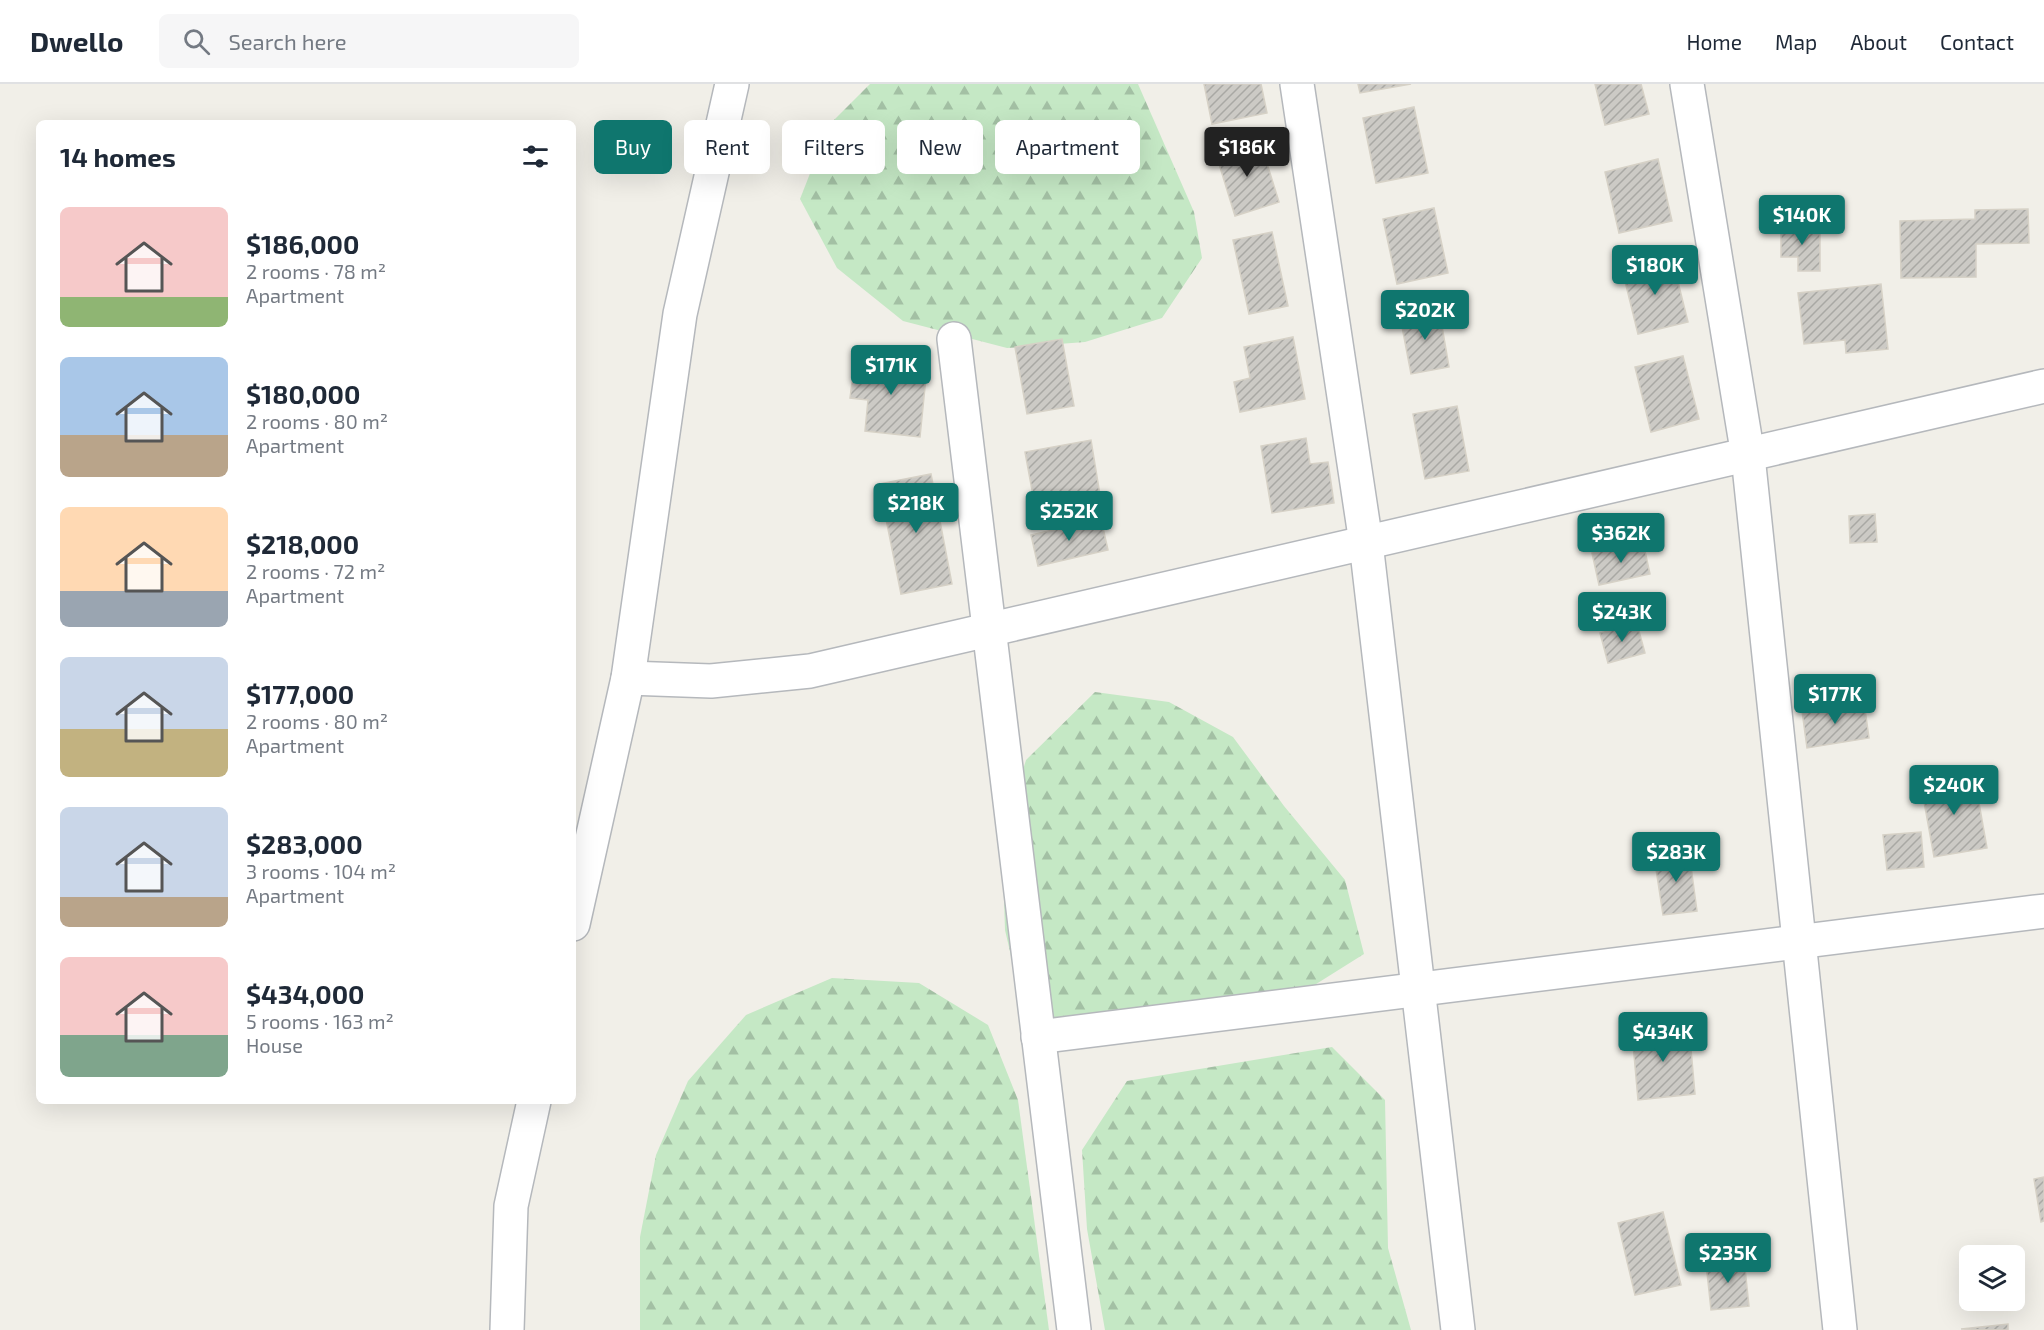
<!DOCTYPE html>
<html lang="en">
<head>
<meta charset="utf-8">
<style>
	:root { --surface:#fff; --page:#f6f6f7; --text:#1f2937; --muted:#747a83; --line:#e0e1e3; --accent:#0f766e }
	body { margin:0; font-family:"Exo 2",sans-serif; background:var(--page); color:var(--text); height:100vh; display:flex; flex-direction:column; font-size:22px; white-space:nowrap }
	* { box-sizing:border-box; margin:0 }
	p { font-size:20px; color:var(--muted) }
	.icon { flex:none; width:33px; height:33px; fill:none; stroke:currentColor; stroke-width:2; stroke-linecap:round; stroke-linejoin:round }
	.map { position:relative; flex:1; overflow:hidden }
	.side { position:absolute; left:36px; top:36px; width:540px; height:984px; display:flex; flex-direction:column; background:var(--surface); border-radius:9px; box-shadow:0 6px 24px #0002 }
	.side>* { flex:none }
	.top-card { position:absolute; left:594px; top:36px; width:570px; height:54px; display:flex; gap:12px }
	.fabs { position:absolute; left:1959px; top:1161px; display:grid; gap:12px }
	.fabs a { display:grid; place-items:center; width:66px; height:66px; border-radius:9px; background:var(--surface); box-shadow:0 6px 24px #0002; font-size:30px }
	.price { position:absolute; translate:-50% -51px; padding:0 14px; border-radius:6px; background:var(--accent); color:#fff; font-size:20px; line-height:39px; filter:drop-shadow(0 2px 3px #0008) }
	.price::after { content:''; position:absolute; left:50%; top:36px; width:18px; height:14px; margin-left:-9px; background:inherit; clip-path:polygon(0 0,100% 0,50% 100%) }
	.price.active { background:#222; color:#fff }
	ul { padding:0; list-style:none }
	li { display:flex; align-items:center; gap:18px; height:150px; padding:0 24px }
	li span { display:grid; place-items:center; flex:none; width:168px; height:120px; border-radius:9px; color:#555 }
	li>.icon { margin-inline-start:auto }
	span .icon { width:72px; height:72px; fill:#fffc; stroke-width:1 }
	li b { font-size:26px }
	h2 { display:flex; justify-content:space-between; align-items:center; height:72px; padding:0 24px; font-size:26px }
	.chip { padding:0 21px; border-radius:9px; background:var(--surface); box-shadow:0 6px 24px #0002; font-size:21px; line-height:54px }
	.chip.active { background:var(--accent); color:#fff }
	header { display:flex; align-items:center; gap:36px; box-sizing:border-box; height:84px; padding:0 30px; background:var(--surface); border-bottom:2px solid var(--line) }
	header strong { font-size:28px }
	nav { display:flex; gap:33px; margin-inline-start:auto; font-size:21px }
	.search { width:420px; height:54px; background:var(--page); display:flex; align-items:center; gap:15px; box-sizing:border-box; padding:0 21px; border-radius:9px; color:var(--muted); font-size:22px }
	.map>svg:first-child { display:block }
	.forest { fill:url(#forest-firs) }
	.building { fill:url(#building-hatch); stroke:#d6d1c6; stroke-width:1.5 }
	.lines { fill:none; stroke-linecap:round; stroke-linejoin:round }
	.minor-casing { stroke:#b5b8bc; stroke-width:36 }
	.minor { stroke:#fff; stroke-width:33 }
</style>
</head>
<body>
<header>
<strong>Dwello</strong>
<div class="search"><svg class="icon" aria-label="search" viewBox="0 0 24 24"><circle cx="10" cy="10" r="6"/><path d="M15 15l6 6"/></svg>Search here</div>
<nav><a>Home</a><a>Map</a><a>About</a><a>Contact</a></nav>
</header>
<div class="map">
<svg width="2044" height="1246" viewBox="0 0 2044 1246">
	<defs>
		<pattern id="forest-firs" width="22" height="20" patternUnits="userSpaceOnUse" patternTransform="scale(1.5)"><rect width="22" height="20" fill="#c5e8c5"/><path d="M5 1l3.5 6h-7zM16 11l3.5 6h-7z" fill="#a3c0a4"/></pattern>
		<pattern id="building-hatch" width="6" height="6" patternUnits="userSpaceOnUse" patternTransform="scale(1.5)"><rect width="6" height="6" fill="#cccac5"/><path d="M-1 1l2-2M0 6l6-6M5 7l2-2" fill="none" stroke="#a9a8a4"/></pattern>
	</defs>
	<rect width="100%" height="100%" fill="#f1efe8"/>
	<g class="forest">
		<polygon points="870,0 1138,0 1194,128 1202,174 1162,234 1085,258 1007,264 903,237 837,184 800,115 829,41"/>
		<polygon points="1095,608 1169,618 1233,653 1284,722 1345,796 1364,870 1305,907 1082,958 1021,915 1005,846 1002,754 1026,676"/>
		<polygon points="832,894 919,899 988,941 1018,1016 1049,1246 640,1246 640,1153 656,1071 688,997 746,931"/>
		<polygon points="1332,963 1385,1016 1388,1164 1411,1246 1105,1246 1087,1145 1082,1066 1127,997"/>
	</g>
	<g class="building">
		<polygon points="1204,0 1261,0 1267,29 1212,40"/>
		<polygon points="1358,0 1411,0 1360,9"/>
		<polygon points="1595,0 1641,0 1649,30 1605,41"/>
		<polygon points="1414,23 1428,89 1376,99 1363,34"/>
		<polygon points="1260,57 1279,118 1235,132 1216,70"/>
		<polygon points="1658,75 1672,137 1619,149 1605,88"/>
		<polygon points="1434,124 1448,189 1397,200 1383,135"/>
		<polygon points="2028,125 2029,159 1976,160 1976,193 1901,194 1900,137 1975,135 1975,126"/>
		<polygon points="1820,142 1820,187 1798,187 1798,173 1781,173 1781,143"/>
		<polygon points="1272,148 1288,222 1249,230 1233,156"/>
		<polygon points="1672,174 1688,238 1638,250 1622,185"/>
		<polygon points="1881,200 1888,265 1846,269 1845,256 1804,260 1798,209"/>
		<polygon points="1439,225 1449,283 1411,290 1400,232"/>
		<polygon points="1293,253 1305,315 1240,328 1234,298 1250,294 1244,263"/>
		<polygon points="1062,255 1074,322 1027,330 1015,263"/>
		<polygon points="1683,272 1699,335 1651,348 1635,283"/>
		<polygon points="855,275 927,283 920,353 865,347 868,316 850,314"/>
		<polygon points="1457,322 1469,387 1425,395 1413,330"/>
		<polygon points="1306,354 1310,380 1328,378 1334,419 1272,429 1261,362"/>
		<polygon points="1091,356 1101,417 1036,428 1025,368"/>
		<polygon points="931,390 952,500 901,510 879,400"/>
		<polygon points="1875,430 1877,458 1850,459 1849,432"/>
		<polygon points="1101,435 1108,466 1038,482 1031,451"/>
		<polygon points="1643,458 1650,490 1599,501 1592,469"/>
		<polygon points="1637,540 1645,569 1608,579 1600,549"/>
		<polygon points="1864,618 1869,654 1807,664 1802,627"/>
		<polygon points="1974,691 1987,764 1934,773 1921,701"/>
		<polygon points="1921,748 1924,783 1887,786 1883,751"/>
		<polygon points="1689,768 1697,827 1663,831 1654,772"/>
		<polygon points="1689,943 1695,1010 1638,1016 1632,948"/>
		<polygon points="2044,1093 2044,1137 2041,1138 2034,1095"/>
		<polygon points="1663,1128 1681,1201 1635,1211 1618,1139"/>
		<polygon points="1744,1175 1749,1222 1711,1226 1706,1179"/>
		<polygon points="2008,1240 2008,1246 1961,1245"/>
	</g>
	<g class="lines">
		<g class="minor-casing">
			<g id="minor">
				<polyline points="1297,0 1366,459 1458,1246"/>
				<polyline points="1687,0 1748,372 1840,1246"/>
				<polyline points="954,255 1074,1246"/>
				<polyline points="628,594 711,597 810,587 2044,302"/>
				<polyline points="573,840 628,594 680,230 732,0"/>
				<polyline points="1038,953 2044,827"/>
				<polyline points="507,1246 511,1122 534,1017"/>
			</g>
		</g>
		<use href="#minor" class="minor"/>
	</g>
</svg>
<div class="fabs">
<a><svg class="icon" aria-label="layers" viewBox="0 0 24 24"><path d="M12 4l9 5-9 5-9-5zM3 14l9 5 9-5"/></svg></a>
</div>
<b class="price active" style="left:1247px;top:94px">$186K</b>
<b class="price" style="left:1802px;top:162px">$140K</b>
<b class="price" style="left:1655px;top:212px">$180K</b>
<b class="price" style="left:1425px;top:257px">$202K</b>
<b class="price" style="left:891px;top:312px">$171K</b>
<b class="price" style="left:916px;top:450px">$218K</b>
<b class="price" style="left:1069px;top:458px">$252K</b>
<b class="price" style="left:1621px;top:480px">$362K</b>
<b class="price" style="left:1622px;top:559px">$243K</b>
<b class="price" style="left:1835px;top:641px">$177K</b>
<b class="price" style="left:1954px;top:732px">$240K</b>
<b class="price" style="left:1676px;top:799px">$283K</b>
<b class="price" style="left:1663px;top:979px">$434K</b>
<b class="price" style="left:1728px;top:1200px">$235K</b>
<div class="top-card">
<a class="chip active">Buy</a>
<a class="chip">Rent</a>
<a class="chip">Filters</a>
<a class="chip">New</a>
<a class="chip">Apartment</a>
</div>
<section class="side">
<h2>14 homes<svg class="icon" aria-label="filters" viewBox="0 0 24 24"><path d="M4 7h16M4 17h16"/><circle cx="9" cy="7" r="2"/><circle cx="15" cy="17" r="2"/></svg></h2>
<ul>
<li><span style="background:linear-gradient(#f6c9c9 75%,#8fb573 0)"><svg class="icon" aria-label="home" viewBox="0 0 24 24"><path d="M3 11l9-7 9 7M6 9v11h12V9"/></svg></span><div><b>$186,000</b><p>2 rooms · 78 m²</p><p>Apartment</p></div></li>
<li><span style="background:linear-gradient(#a9c7e8 65%,#b9a48a 0)"><svg class="icon" aria-label="home" viewBox="0 0 24 24"><path d="M3 11l9-7 9 7M6 9v11h12V9"/></svg></span><div><b>$180,000</b><p>2 rooms · 80 m²</p><p>Apartment</p></div></li>
<li><span style="background:linear-gradient(#ffd9b3 70%,#9aa5b1 0)"><svg class="icon" aria-label="home" viewBox="0 0 24 24"><path d="M3 11l9-7 9 7M6 9v11h12V9"/></svg></span><div><b>$218,000</b><p>2 rooms · 72 m²</p><p>Apartment</p></div></li>
<li><span style="background:linear-gradient(#c9d6e8 60%,#c2b280 0)"><svg class="icon" aria-label="home" viewBox="0 0 24 24"><path d="M3 11l9-7 9 7M6 9v11h12V9"/></svg></span><div><b>$177,000</b><p>2 rooms · 80 m²</p><p>Apartment</p></div></li>
<li><span style="background:linear-gradient(#c9d6e8 75%,#b9a48a 0)"><svg class="icon" aria-label="home" viewBox="0 0 24 24"><path d="M3 11l9-7 9 7M6 9v11h12V9"/></svg></span><div><b>$283,000</b><p>3 rooms · 104 m²</p><p>Apartment</p></div></li>
<li><span style="background:linear-gradient(#f6c9c9 65%,#7fa58c 0)"><svg class="icon" aria-label="home" viewBox="0 0 24 24"><path d="M3 11l9-7 9 7M6 9v11h12V9"/></svg></span><div><b>$434,000</b><p>5 rooms · 163 m²</p><p>House</p></div></li>
</ul>
</section>
</div>
</body>
</html>
